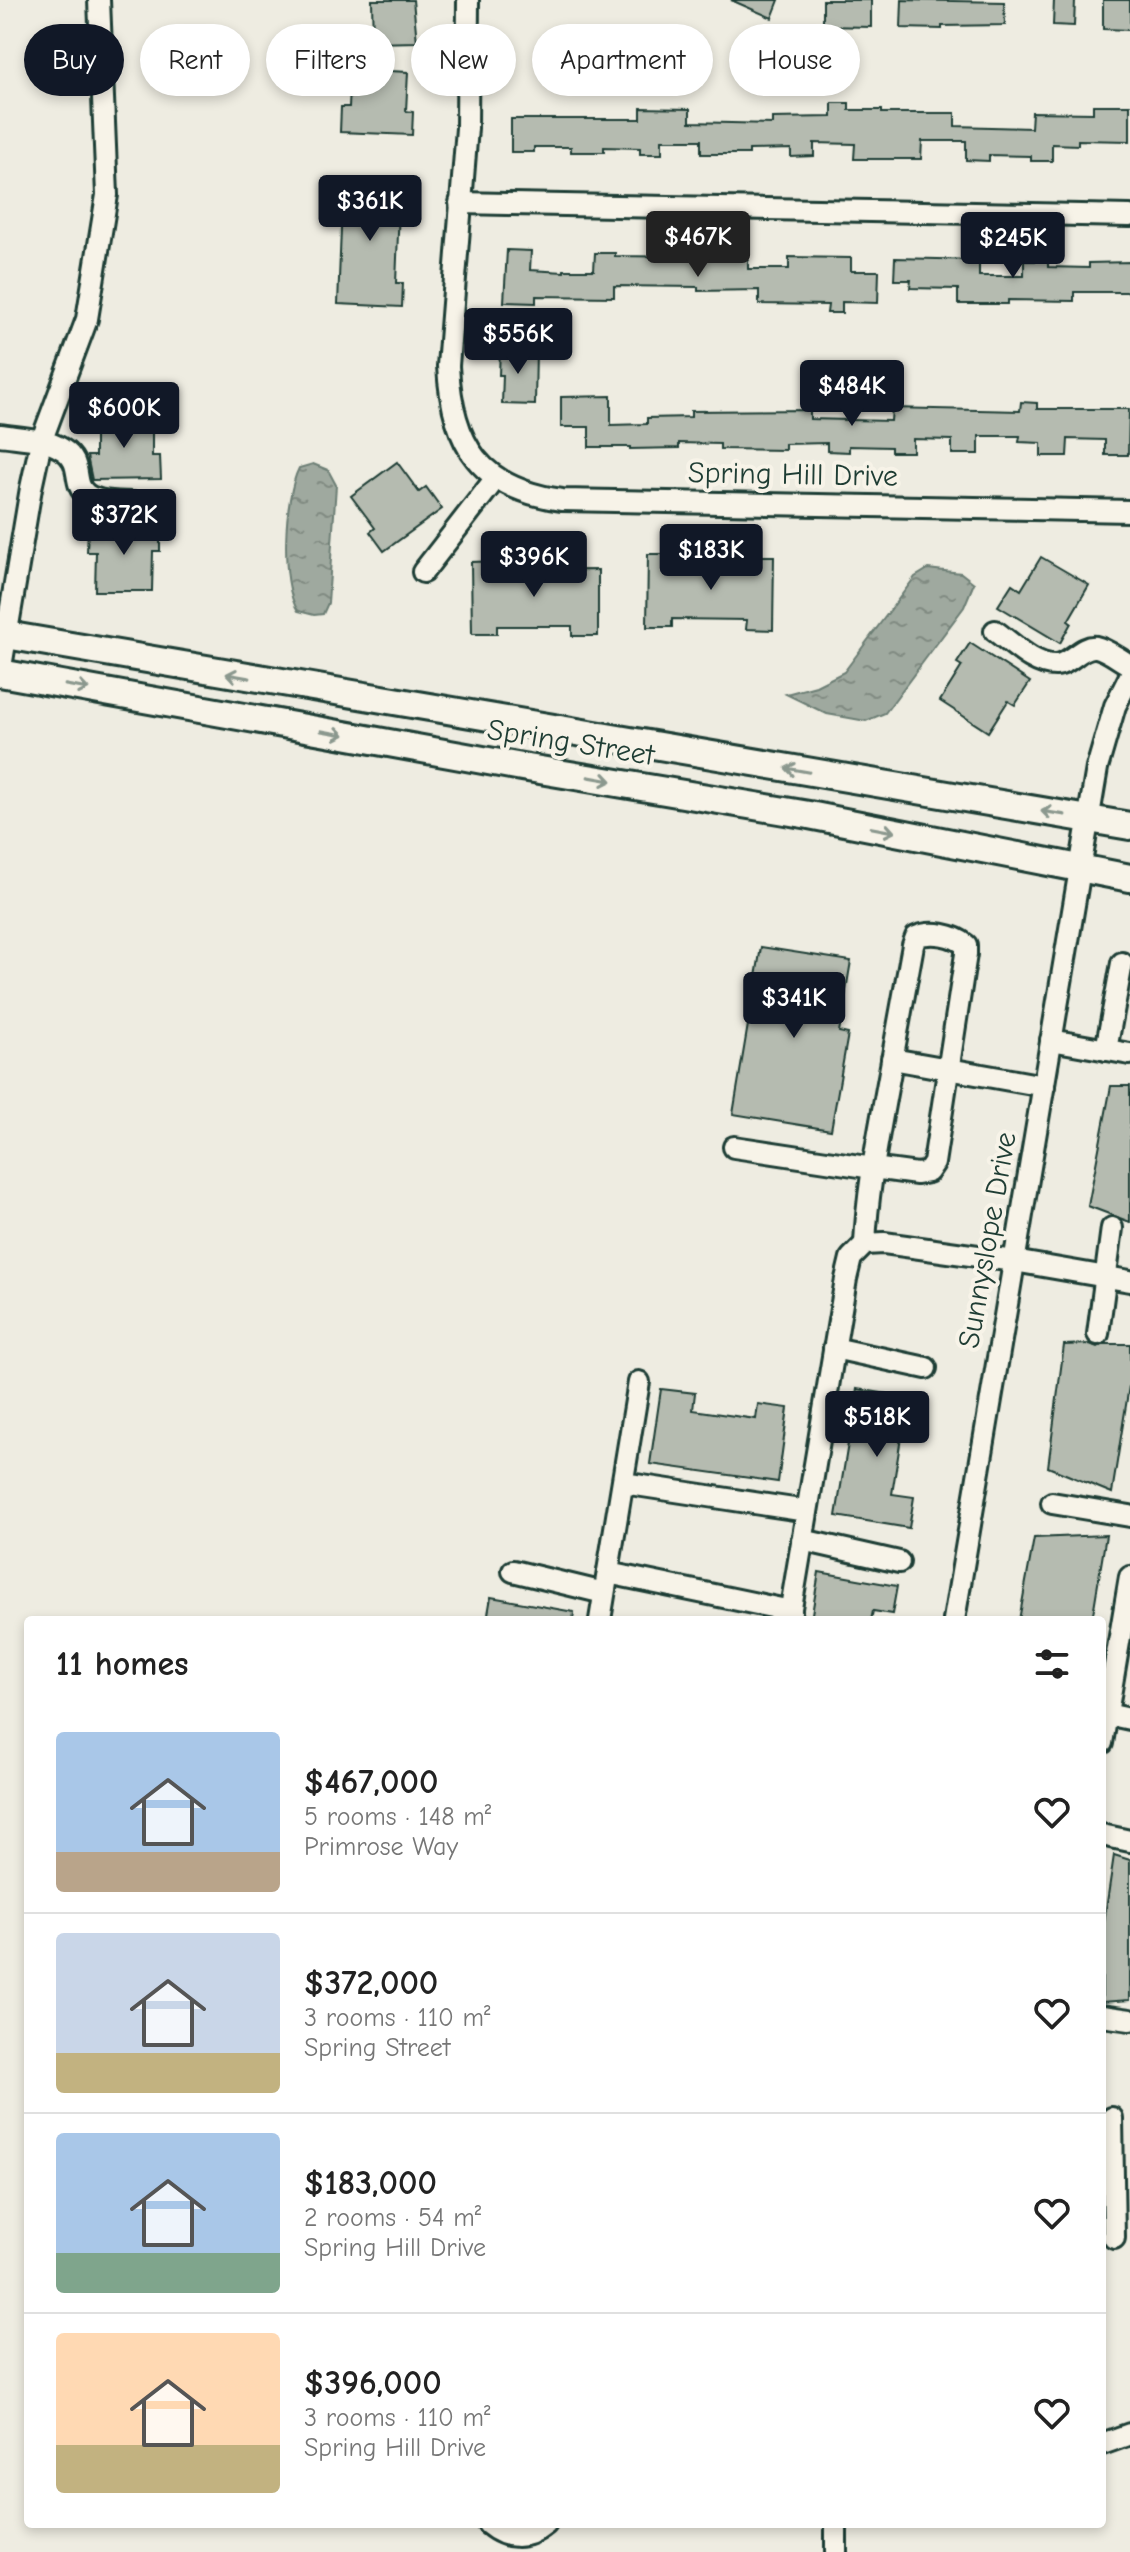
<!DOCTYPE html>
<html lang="en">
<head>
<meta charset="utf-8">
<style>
	:root { --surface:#fff; --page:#f6f6f6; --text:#222; --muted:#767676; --line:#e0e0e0; --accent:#111827 }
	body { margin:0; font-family:"Comic Neue",sans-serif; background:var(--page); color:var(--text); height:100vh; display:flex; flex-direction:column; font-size:30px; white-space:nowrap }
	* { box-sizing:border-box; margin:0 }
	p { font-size:26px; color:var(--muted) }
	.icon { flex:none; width:44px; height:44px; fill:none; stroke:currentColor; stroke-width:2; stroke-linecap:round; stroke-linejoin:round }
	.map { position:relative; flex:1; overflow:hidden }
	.drawer { position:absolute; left:24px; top:1616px; width:1082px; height:912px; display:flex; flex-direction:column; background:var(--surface); border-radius:8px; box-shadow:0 4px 12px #0003 }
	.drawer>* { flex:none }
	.top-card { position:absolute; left:24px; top:24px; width:1082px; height:72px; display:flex; gap:16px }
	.price { position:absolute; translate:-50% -68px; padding:0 18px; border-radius:8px; background:var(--accent); color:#fff; font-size:26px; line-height:52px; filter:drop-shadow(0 2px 4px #0008) }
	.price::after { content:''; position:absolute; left:50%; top:48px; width:24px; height:18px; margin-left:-12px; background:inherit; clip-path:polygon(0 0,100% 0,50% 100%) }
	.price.active { background:#222; color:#fff }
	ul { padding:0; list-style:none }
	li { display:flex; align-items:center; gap:24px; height:200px; padding:0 32px }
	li+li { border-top:2px solid var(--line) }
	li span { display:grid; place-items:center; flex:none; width:224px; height:160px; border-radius:8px; color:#555 }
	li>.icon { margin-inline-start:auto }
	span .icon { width:96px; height:96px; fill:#fffc; stroke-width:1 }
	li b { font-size:34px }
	h2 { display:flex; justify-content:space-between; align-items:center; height:96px; padding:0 32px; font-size:34px }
	.chip { padding:0 28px; border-radius:36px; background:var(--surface); box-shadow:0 4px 12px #0003; font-size:28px; line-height:72px }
	.chip.active { background:var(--accent); color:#fff }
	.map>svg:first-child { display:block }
	.water { fill:url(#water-ripples); stroke:#6c7e74; stroke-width:2 }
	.building { fill:#b5bbb0; stroke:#1f3d34; stroke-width:2 }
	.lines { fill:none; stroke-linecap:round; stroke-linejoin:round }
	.minor-casing { stroke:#1f3d34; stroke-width:26 }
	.major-casing { stroke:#1f3d34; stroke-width:32 }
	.minor { stroke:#f7f3e8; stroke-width:20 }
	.major { stroke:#f7f3e8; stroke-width:26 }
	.oneway { stroke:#8b988e }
	.labels { text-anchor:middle; stroke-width:8; stroke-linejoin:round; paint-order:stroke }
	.street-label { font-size:30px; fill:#1f3d34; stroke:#f7f3e8 }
</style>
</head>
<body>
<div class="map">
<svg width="1130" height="2552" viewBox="0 0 1130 2552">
	<defs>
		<pattern id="water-ripples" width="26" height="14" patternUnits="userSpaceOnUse" patternTransform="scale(2)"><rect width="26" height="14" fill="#9fa99f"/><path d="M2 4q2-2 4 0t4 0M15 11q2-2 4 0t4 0" fill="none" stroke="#818b82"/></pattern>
	</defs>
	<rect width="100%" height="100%" fill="#eeece1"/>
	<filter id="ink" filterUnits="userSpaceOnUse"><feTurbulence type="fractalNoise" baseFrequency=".0125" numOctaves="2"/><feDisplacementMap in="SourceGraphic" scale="16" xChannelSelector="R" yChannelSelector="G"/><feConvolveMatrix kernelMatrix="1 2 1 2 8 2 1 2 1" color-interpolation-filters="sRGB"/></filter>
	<g filter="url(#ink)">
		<g class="water">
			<path d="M 313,464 L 328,470 L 336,485 L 328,603 L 323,614 L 314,615 L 298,611 C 280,583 284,498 299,468 Z"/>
			<polygon points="928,569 961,573 974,583 964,607 885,713 866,721 827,714 786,694 816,686 844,672 915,577"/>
		</g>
		<g class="building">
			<polygon points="372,0 413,0 417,42 373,43"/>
			<polygon points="731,0 779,0 772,18"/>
			<polygon points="823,0 871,0 871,27 823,26"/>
			<polygon points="902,0 1004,2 1005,25 942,26 942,29 901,28"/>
			<polygon points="1054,0 1075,0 1074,26 1053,25"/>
			<polygon points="1103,0 1130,0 1130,30 1103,29"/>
			<polygon points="351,69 408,72 406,111 413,112 412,135 340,132 341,107 349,107"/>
			<polygon points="832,103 849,103 849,110 882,110 882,113 955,113 955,126 1031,128 1032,112 1093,113 1093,105 1130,105 1130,141 1078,140 1078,145 1052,144 1052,161 1031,161 1031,156 989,155 989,161 966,160 966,141 922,141 921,159 854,159 855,144 814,143 814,156 791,157 791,149 749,150 749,154 701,154 701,140 662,140 662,154 640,154 640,148 604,147 604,152 571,152 571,147 534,147 534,152 511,152 511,119 641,119 641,108 690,109 690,122 772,124 772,118 832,117"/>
			<polygon points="338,181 409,184 408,209 399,208 396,283 403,283 402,307 338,304 342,204 337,204"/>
			<polygon points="507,250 531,251 530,270 564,272 564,270 594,270 595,253 615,253 615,256 697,257 697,255 720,254 720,260 748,259 748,269 789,269 789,257 851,258 851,271 879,271 878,303 842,302 842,313 827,313 828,305 759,304 759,290 698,291 698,287 614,286 614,297 536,296 536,303 504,302"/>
			<polygon points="895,258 979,260 979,276 1024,276 1024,261 1048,261 1048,267 1089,268 1089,263 1130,262 1130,292 1074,292 1074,301 1008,300 1008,304 958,304 958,289 910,288 911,280 894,280"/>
			<polygon points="500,348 536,349 535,405 502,404 503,375 499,375"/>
			<polygon points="611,396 611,425 647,424 647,418 691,417 691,411 810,410 810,419 891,421 892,408 1020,411 1021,402 1037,403 1037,409 1129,409 1128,455 1105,455 1105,440 1068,439 1067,456 1041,456 1041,443 1019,442 1020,436 979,436 979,454 952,454 952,440 913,439 913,452 891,452 891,447 849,446 849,452 827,451 827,443 785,444 785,450 720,449 720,444 679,443 679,448 630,449 630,447 589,447 589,427 561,427 561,397"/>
			<polygon points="95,417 152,417 152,456 160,456 161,479 92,480 87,456 95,456"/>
			<polygon points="397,462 419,492 426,487 442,509 384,551 370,532 375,528 351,496"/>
			<polygon points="88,527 160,528 160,551 153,551 152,591 95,591 96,552 87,552"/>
			<polygon points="648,554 674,554 674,563 748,564 748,556 774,556 773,630 746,629 747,620 672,619 672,627 647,627"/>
			<polygon points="1041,557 1089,585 1068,621 1071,623 1060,643 998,606 1012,584 1021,590"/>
			<polygon points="498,561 498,571 598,570 598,636 572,636 572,626 497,626 497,634 472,634 471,562"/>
			<polygon points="970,643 1030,682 1015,705 1008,701 988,732 940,701 962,666 957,663"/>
			<polygon points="761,947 851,961 839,1032 848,1034 831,1130 733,1114"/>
			<polygon points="1111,1086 1130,1086 1130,1222 1088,1206"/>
			<polygon points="1090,1344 1097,1347 1106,1344 1130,1344 1130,1380 1112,1493 1048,1467 1064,1345"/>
			<polygon points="661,1389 695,1393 693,1410 756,1419 758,1404 788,1408 778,1482 650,1464"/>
			<polygon points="857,1389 926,1400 921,1428 903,1425 892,1494 914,1497 909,1528 836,1516"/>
			<polygon points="1106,1535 1092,1620 1019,1620 1034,1538"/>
			<polygon points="819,1572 897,1586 892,1614 873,1611 871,1620 811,1620"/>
			<polygon points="491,1597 574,1612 573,1620 487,1620"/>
			<polygon points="1114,1855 1130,1860 1130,2000 1102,2002 1102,1936"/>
		</g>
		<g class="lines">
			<g class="minor-casing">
				<g id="minor">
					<path d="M 468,0 L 467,128 L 448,366 C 452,445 480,489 562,500 L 1130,511"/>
					<polyline points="460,203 1130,216"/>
					<path d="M 0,435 C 19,438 45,438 62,449 C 95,469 51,503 132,503"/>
					<polyline points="423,572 496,478"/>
					<path d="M 995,631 C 1012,643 1034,666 1056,665 C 1071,664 1081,645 1096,647 C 1107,649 1120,660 1130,665"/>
					<polyline points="0,673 31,488 41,442 87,319 107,195 99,0"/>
					<polyline points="1051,1040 1130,1054"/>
					<polyline points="1106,1050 1122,963"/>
					<polyline points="892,1059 1044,1086"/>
					<path d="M 734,1147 L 873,1168 L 917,1174 L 928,1172 L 934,1163 L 966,954 L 966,945 C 954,935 931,930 916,937 L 913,945 C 903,1000 893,1055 883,1110 C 875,1154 867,1198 865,1244"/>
					<polyline points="1098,1334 1112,1228"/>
					<polyline points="834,1348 926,1368"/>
					<polyline points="623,1483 807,1511"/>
					<polyline points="1052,1503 1130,1516"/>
					<polyline points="802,1540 899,1562"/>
					<polyline points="513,1571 604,1593"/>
					<polyline points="608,1573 791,1611"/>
					<polyline points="600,1620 639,1382"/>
					<polyline points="789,1620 846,1279 851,1258 865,1244 884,1243 1014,1261 1130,1281"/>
					<polyline points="954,1620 1097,768 1115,706 1130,676"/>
					<polyline points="1102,1713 1130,1719"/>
					<polyline points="1102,1743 1130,1577"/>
					<polyline points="1102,1835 1130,1841"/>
					<polyline points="1102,2016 1130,2020"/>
					<polyline points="1112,2118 1114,2238"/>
					<polyline points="1102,2444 1130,2434"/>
					<path d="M 488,2524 C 507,2540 527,2540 546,2524"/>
					<polyline points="836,2552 836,2524"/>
				</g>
			</g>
			<g class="major-casing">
				<g id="major">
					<polyline points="0,634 1130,826"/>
					<polyline points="0,673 522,767 809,815 1130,878"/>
				</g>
			</g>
			<use href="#minor" class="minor"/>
			<use href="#major" class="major"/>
		</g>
		<defs><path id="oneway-shaft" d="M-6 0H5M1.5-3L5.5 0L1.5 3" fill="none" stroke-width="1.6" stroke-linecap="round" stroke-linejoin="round" transform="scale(2)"/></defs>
		<g class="oneway">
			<use href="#oneway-shaft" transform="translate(238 676) rotate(-170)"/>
			<use href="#oneway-shaft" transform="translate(77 687) rotate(10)"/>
			<use href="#oneway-shaft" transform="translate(333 733) rotate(10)"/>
			<use href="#oneway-shaft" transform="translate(797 770) rotate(-170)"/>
			<use href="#oneway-shaft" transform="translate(600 779) rotate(10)"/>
			<use href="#oneway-shaft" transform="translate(1053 813) rotate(-171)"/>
			<use href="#oneway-shaft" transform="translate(883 830) rotate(11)"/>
		</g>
	</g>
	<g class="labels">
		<g class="street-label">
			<text transform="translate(793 474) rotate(1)" y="10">Spring Hill Drive</text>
			<text transform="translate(571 742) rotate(9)" y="10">Spring Street</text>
			<text transform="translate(987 1240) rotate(-80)" y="10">Sunnyslope Drive</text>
		</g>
	</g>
</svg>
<b class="price" style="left:370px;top:243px">$361K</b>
<b class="price active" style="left:698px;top:279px">$467K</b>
<b class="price" style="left:1013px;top:280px">$245K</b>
<b class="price" style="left:518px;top:376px">$556K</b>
<b class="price" style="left:852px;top:428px">$484K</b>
<b class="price" style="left:124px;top:450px">$600K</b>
<b class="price" style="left:124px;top:557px">$372K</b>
<b class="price" style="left:711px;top:592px">$183K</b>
<b class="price" style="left:534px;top:599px">$396K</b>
<b class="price" style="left:794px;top:1040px">$341K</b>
<b class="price" style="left:877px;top:1459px">$518K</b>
<div class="top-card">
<a class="chip active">Buy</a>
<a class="chip">Rent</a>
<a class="chip">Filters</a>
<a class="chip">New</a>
<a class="chip">Apartment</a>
<a class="chip">House</a>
</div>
<section class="drawer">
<h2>11 homes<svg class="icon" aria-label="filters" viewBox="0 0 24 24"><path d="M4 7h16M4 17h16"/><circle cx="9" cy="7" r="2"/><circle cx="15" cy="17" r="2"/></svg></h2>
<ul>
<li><span style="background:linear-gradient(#a9c7e8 75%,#b9a48a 0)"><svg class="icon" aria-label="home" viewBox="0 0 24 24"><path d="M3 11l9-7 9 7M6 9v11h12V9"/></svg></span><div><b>$467,000</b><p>5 rooms · 148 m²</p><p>Primrose Way</p></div><svg class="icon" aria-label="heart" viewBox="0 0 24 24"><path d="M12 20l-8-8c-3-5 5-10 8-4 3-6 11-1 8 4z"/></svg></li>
<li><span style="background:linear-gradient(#c9d6e8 75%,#c2b280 0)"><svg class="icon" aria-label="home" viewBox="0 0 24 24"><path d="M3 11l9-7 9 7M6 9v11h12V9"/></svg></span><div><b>$372,000</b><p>3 rooms · 110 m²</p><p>Spring Street</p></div><svg class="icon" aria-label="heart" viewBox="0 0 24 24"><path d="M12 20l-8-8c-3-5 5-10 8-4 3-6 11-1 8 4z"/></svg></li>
<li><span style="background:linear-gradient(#a9c7e8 75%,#7fa58c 0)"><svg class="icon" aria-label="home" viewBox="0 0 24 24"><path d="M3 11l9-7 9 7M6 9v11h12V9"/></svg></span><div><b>$183,000</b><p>2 rooms · 54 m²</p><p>Spring Hill Drive</p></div><svg class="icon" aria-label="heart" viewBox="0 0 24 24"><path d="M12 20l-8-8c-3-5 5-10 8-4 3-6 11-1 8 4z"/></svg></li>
<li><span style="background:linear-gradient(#ffd9b3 70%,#c2b280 0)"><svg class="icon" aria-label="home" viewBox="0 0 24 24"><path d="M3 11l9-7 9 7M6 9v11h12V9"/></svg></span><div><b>$396,000</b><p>3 rooms · 110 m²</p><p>Spring Hill Drive</p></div><svg class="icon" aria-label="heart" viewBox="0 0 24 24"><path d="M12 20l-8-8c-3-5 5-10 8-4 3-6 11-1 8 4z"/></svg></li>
</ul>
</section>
</div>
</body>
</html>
